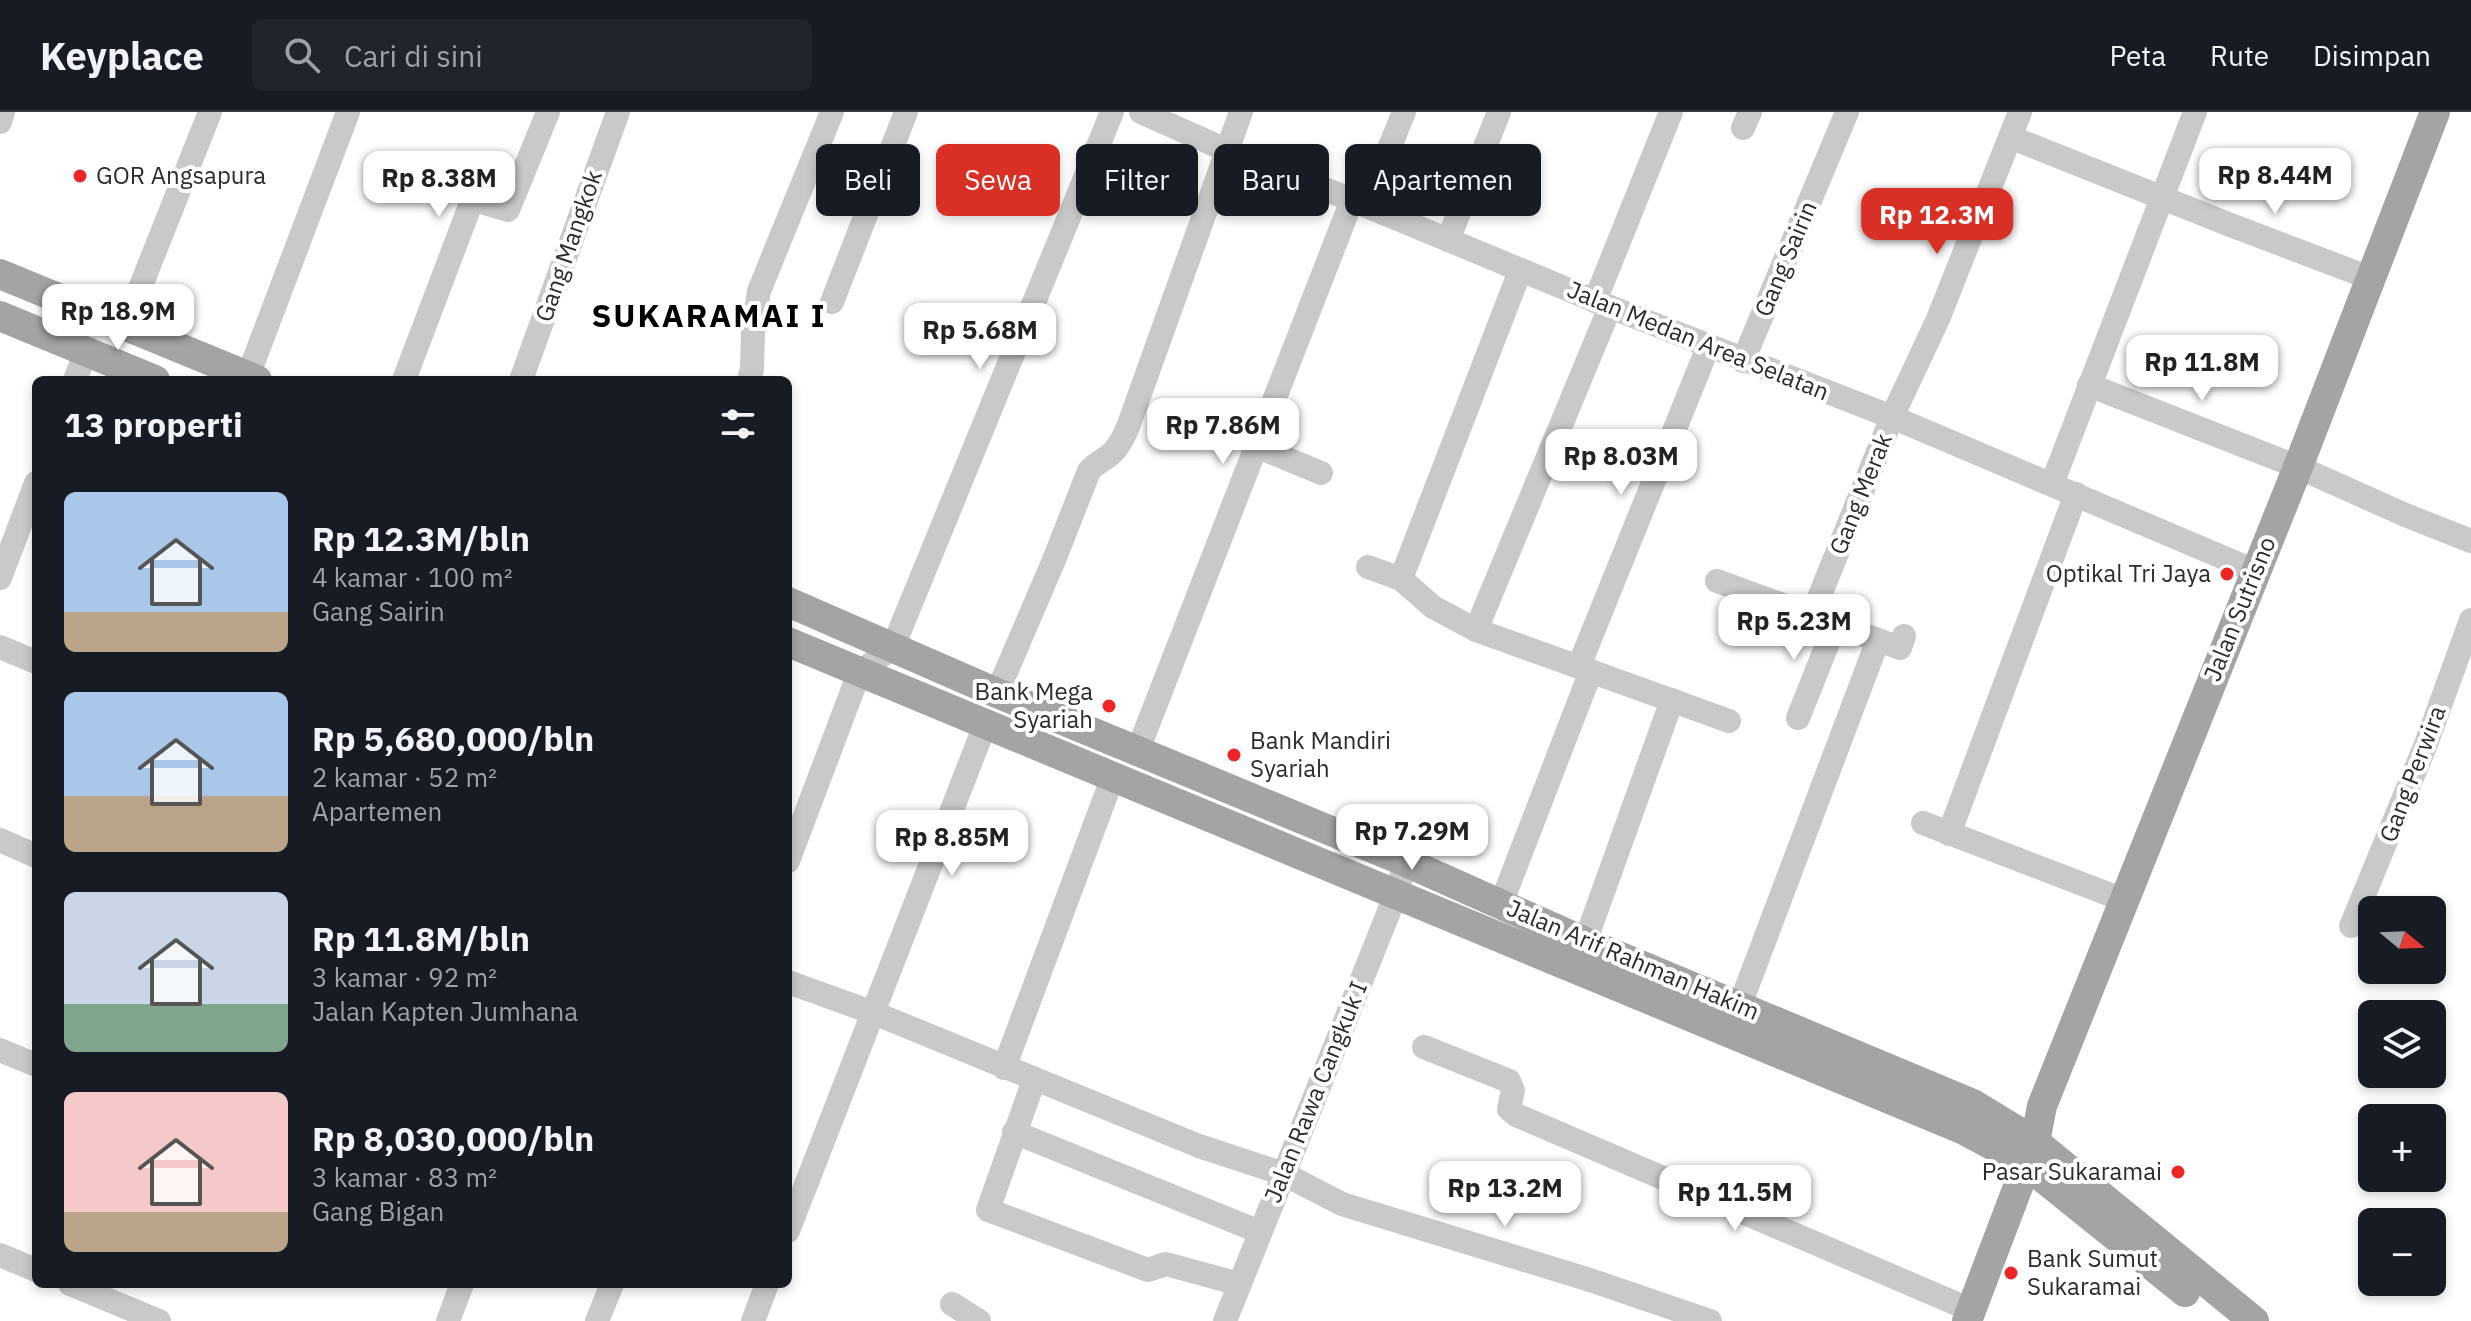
<!DOCTYPE html>
<html lang="id">
<head>
<meta charset="utf-8">
<style>
	:root { --surface:#171b24; --page:#20242c; --text:#f1f3f6; --muted:#9ea1a6; --line:#363941; --accent:#d93025 }
	body { margin:0; font-family:"IBM Plex Sans",sans-serif; background:var(--page); color:var(--text); height:100vh; display:flex; flex-direction:column; font-size:30px; white-space:nowrap }
	* { box-sizing:border-box; margin:0 }
	p { font-size:26px; color:var(--muted) }
	.icon { flex:none; width:44px; height:44px; fill:none; stroke:currentColor; stroke-width:2; stroke-linecap:round; stroke-linejoin:round }
	.map { position:relative; flex:1; overflow:hidden }
	.sheet { position:absolute; left:32px; top:264px; width:760px; height:912px; display:flex; flex-direction:column; background:var(--surface); border-radius:12px; box-shadow:0 4px 12px #0003 }
	.sheet>* { flex:none }
	.guide { position:absolute; left:816px; top:32px; width:760px; height:72px; display:flex; gap:16px }
	.needle { width:52px; rotate:109deg }
	.fabs { position:absolute; left:2358px; top:784px; display:grid; gap:16px }
	.fabs a { display:grid; place-items:center; width:88px; height:88px; border-radius:12px; background:var(--surface); box-shadow:0 4px 12px #0003; font-size:40px }
	.price { position:absolute; translate:-50% -68px; padding:0 18px; border-radius:16px; background:#fff; color:#222; font-size:26px; line-height:52px; filter:drop-shadow(0 2px 4px #0008) }
	.price::after { content:''; position:absolute; left:50%; top:48px; width:24px; height:18px; margin-left:-12px; background:inherit; clip-path:polygon(0 0,100% 0,50% 100%) }
	.price.selected { background:var(--accent); color:#fff }
	ul { padding:0; list-style:none }
	li { display:flex; align-items:center; gap:24px; height:200px; padding:0 32px }
	li span { display:grid; place-items:center; flex:none; width:224px; height:160px; border-radius:12px; color:#555 }
	li>.icon { margin-inline-start:auto }
	span .icon { width:96px; height:96px; fill:#fffc; stroke-width:1 }
	li b { font-size:34px }
	h2 { display:flex; justify-content:space-between; align-items:center; height:96px; padding:0 32px; font-size:34px }
	.chip { padding:0 28px; border-radius:12px; background:var(--surface); box-shadow:0 4px 12px #0003; font-size:28px; line-height:72px }
	.chip.selected { background:var(--accent); color:#fff }
	header { display:flex; align-items:center; gap:48px; box-sizing:border-box; height:112px; padding:0 40px; background:var(--surface); border-bottom:2px solid var(--line) }
	header strong { font-size:38px }
	nav { display:flex; gap:44px; margin-inline-start:auto; font-size:28px }
	.search { width:560px; height:72px; background:var(--page); display:flex; align-items:center; gap:20px; box-sizing:border-box; padding:0 28px; border-radius:12px; color:var(--muted); font-size:30px }
	.map>svg:first-child { display:block }
	.lines { fill:none; stroke-linecap:round; stroke-linejoin:round }
	.minor { stroke:#c9c9c9; stroke-width:24 }
	.major { stroke:#a4a4a4; stroke-width:30 }
	.poi-dot { fill:#ee2425; stroke:#fff; stroke-width:3 }
	.labels { text-anchor:middle; stroke-width:8; stroke-linejoin:round; paint-order:stroke }
	.poi-label { font-size:24px; fill:#2c2c2c; stroke:#fff; text-anchor:start }
	.street-label { font-size:24px; fill:#2c2c2c; stroke:#fff }
	.district-label { font-size:32px; font-weight:bold; letter-spacing:2px; fill:#000; stroke:#fff }
</style>
</head>
<body>
<header>
<strong>Keyplace</strong>
<div class="search"><svg class="icon" aria-label="search" viewBox="0 0 24 24"><circle cx="10" cy="10" r="6"/><path d="M15 15l6 6"/></svg>Cari di sini</div>
<nav><a>Peta</a><a>Rute</a><a>Disimpan</a></nav>
</header>
<div class="map">
<svg width="2471" height="1209" viewBox="0 0 2471 1209">
	<rect width="100%" height="100%" fill="#fff"/>
	<g class="lines">
		<g class="minor">
			<polyline points="1141,0 1226,38 1352,88 1610,195 1892,305 2255,459"/>
			<polyline points="0,10 3,0"/>
			<polyline points="1743,16 1750,0"/>
			<polyline points="2010,25 2228,112 2370,166"/>
			<polyline points="1366,93 1404,0"/>
			<polyline points="1448,128 1499,0"/>
			<polyline points="1520,159 1401,467 1433,495 1476,518 1729,609"/>
			<polyline points="1595,189 1671,0"/>
			<polyline points="832,190 906,0"/>
			<polyline points="125,214 210,0"/>
			<polyline points="1743,249 1847,0"/>
			<polyline points="248,264 348,0"/>
			<polyline points="75,268 86,239"/>
			<polyline points="404,268 470,94 478,89 508,98 548,0"/>
			<polyline points="521,268 618,0"/>
			<polyline points="749,268 752,257 753,220 759,179 832,0"/>
			<polyline points="2089,273 2298,355 2403,402 2471,429"/>
			<polyline points="1256,334 1321,361"/>
			<polyline points="2052,372 2195,0"/>
			<polyline points="1368,455 1401,467"/>
			<polyline points="0,466 36,371"/>
			<polyline points="1717,469 1878,528 1740,893"/>
			<polyline points="1812,503 1892,305 1938,207 2020,0"/>
			<polyline points="1476,518 1610,195"/>
			<polyline points="1878,528 1900,536 1904,524"/>
			<polyline points="0,535 36,550"/>
			<polyline points="1579,554 1708,235"/>
			<path d="M 997,581 L 1054,448 L 1089,359 C 1096,351 1102,349 1110,343 C 1119,335 1123,326 1128,315 L 1241,0"/>
			<polyline points="1798,606 1835,513"/>
			<polyline points="1138,638 1352,88"/>
			<polyline points="1923,711 2124,788"/>
			<polyline points="1949,722 2076,382"/>
			<polyline points="0,728 36,744"/>
			<polyline points="788,749 859,561 893,535 1112,0"/>
			<polyline points="1501,792 1591,559"/>
			<polyline points="2351,814 2426,632 2471,508"/>
			<polyline points="1585,830 1672,588"/>
			<polyline points="788,870 874,901 1199,1034 1284,1062 1342,1092 1590,1168 1710,1209"/>
			<polyline points="1424,935 1509,969 1513,978 1509,997 1516,1003 1971,1198"/>
			<polyline points="0,938 36,953"/>
			<polyline points="1004,956 1112,667"/>
			<polyline points="1034,968 988,1098 1148,1158 1166,1152 1239,1172"/>
			<polyline points="1014,1020 1260,1120"/>
			<polyline points="788,1119 985,613"/>
			<polyline points="0,1143 36,1158"/>
			<polyline points="70,1172 159,1209"/>
			<polyline points="952,1192 979,1209"/>
			<polyline points="448,1209 462,1172"/>
			<polyline points="597,1209 612,1172"/>
			<polyline points="753,1209 767,1172"/>
			<polyline points="1225,1209 1396,782 1406,750"/>
		</g>
		<g class="major">
			<polyline points="0,162 257,268"/>
			<polyline points="0,204 155,268"/>
			<polyline points="788,490 997,581 1406,750 1585,830 1973,992 2035,1030 2254,1209"/>
			<polyline points="788,530 1964,1018 2011,1043 2032,1057 2185,1180"/>
			<polyline points="1967,1209 2035,1030 2042,994 2298,355 2435,0"/>
		</g>
	</g>
	<g class="poi-dot">
		<circle cx="80" cy="64" r="8"/>
		<circle cx="2227" cy="462" r="8"/>
		<circle cx="1109" cy="594" r="8"/>
		<circle cx="1234" cy="643" r="8"/>
		<circle cx="2178" cy="1060" r="8"/>
		<circle cx="2011" cy="1161" r="8"/>
	</g>
	<g class="labels">
		<g class="poi-label">
			<text x="96" y="72">GOR Angsapura</text>
			<text x="2211" y="470" text-anchor="end">Optikal Tri Jaya</text>
			<text x="1093" y="588" text-anchor="end">Bank Mega<tspan x="1093" dy="28">Syariah</tspan></text>
			<text x="1250" y="637">Bank Mandiri<tspan x="1250" dy="28">Syariah</tspan></text>
			<text x="2162" y="1068" text-anchor="end">Pasar Sukaramai</text>
			<text x="2027" y="1155">Bank Sumut<tspan x="2027" dy="28">Sukaramai</tspan></text>
		</g>
		<g class="street-label">
			<text transform="translate(569 134) rotate(-71)" y="8">Gang Mangkok</text>
			<text transform="translate(1786 147) rotate(-67)" y="8">Gang Sairin</text>
			<text transform="translate(1698 229) rotate(22)" y="8">Jalan Medan Area Selatan</text>
			<text transform="translate(1861 382) rotate(-68)" y="8">Gang Merak</text>
			<text transform="translate(2240 497) rotate(-68)" y="8">Jalan Sutrisno</text>
			<text transform="translate(2413 662) rotate(-69)" y="8">Gang Perwira</text>
			<text transform="translate(1633 848) rotate(23)" y="8">Jalan Arif Rahman Hakim</text>
			<text transform="translate(1316 980) rotate(-68)" y="8">Jalan Rawa Cangkuk I</text>
		</g>
		<g class="district-label">
			<text x="709" y="215">SUKARAMAI I</text>
		</g>
	</g>
</svg>
<div class="fabs">
<a><svg class="needle" viewBox="-14 -14 28 28"><path d="M0-13l5 13h-10z" fill="#e53935"/><path d="M0 13l5-13h-10z" fill="#9ea1a6"/></svg></a>
<a><svg class="icon" aria-label="layers" viewBox="0 0 24 24"><path d="M12 4l9 5-9 5-9-5zM3 14l9 5 9-5"/></svg></a>
<a>+</a>
<a>−</a>
</div>
<b class="price" style="left:2275px;top:104px">Rp 8.44M</b>
<b class="price" style="left:439px;top:107px">Rp 8.38M</b>
<b class="price selected" style="left:1937px;top:144px">Rp 12.3M</b>
<b class="price" style="left:118px;top:240px">Rp 18.9M</b>
<b class="price" style="left:980px;top:259px">Rp 5.68M</b>
<b class="price" style="left:2202px;top:291px">Rp 11.8M</b>
<b class="price" style="left:1223px;top:354px">Rp 7.86M</b>
<b class="price" style="left:1621px;top:385px">Rp 8.03M</b>
<b class="price" style="left:1794px;top:550px">Rp 5.23M</b>
<b class="price" style="left:1412px;top:760px">Rp 7.29M</b>
<b class="price" style="left:952px;top:766px">Rp 8.85M</b>
<b class="price" style="left:1505px;top:1117px">Rp 13.2M</b>
<b class="price" style="left:1735px;top:1121px">Rp 11.5M</b>
<div class="guide">
<a class="chip">Beli</a>
<a class="chip selected">Sewa</a>
<a class="chip">Filter</a>
<a class="chip">Baru</a>
<a class="chip">Apartemen</a>
</div>
<section class="sheet">
<h2>13 properti<svg class="icon" aria-label="filters" viewBox="0 0 24 24"><path d="M4 7h16M4 17h16"/><circle cx="9" cy="7" r="2"/><circle cx="15" cy="17" r="2"/></svg></h2>
<ul>
<li><span style="background:linear-gradient(#a9c7e8 75%,#b9a48a 0)"><svg class="icon" aria-label="home" viewBox="0 0 24 24"><path d="M3 11l9-7 9 7M6 9v11h12V9"/></svg></span><div><b>Rp 12.3M/bln</b><p>4 kamar · 100 m²</p><p>Gang Sairin</p></div></li>
<li><span style="background:linear-gradient(#a9c7e8 65%,#b9a48a 0)"><svg class="icon" aria-label="home" viewBox="0 0 24 24"><path d="M3 11l9-7 9 7M6 9v11h12V9"/></svg></span><div><b>Rp 5,680,000/bln</b><p>2 kamar · 52 m²</p><p>Apartemen</p></div></li>
<li><span style="background:linear-gradient(#c9d6e8 70%,#7fa58c 0)"><svg class="icon" aria-label="home" viewBox="0 0 24 24"><path d="M3 11l9-7 9 7M6 9v11h12V9"/></svg></span><div><b>Rp 11.8M/bln</b><p>3 kamar · 92 m²</p><p>Jalan Kapten Jumhana</p></div></li>
<li><span style="background:linear-gradient(#f6c9c9 75%,#b9a48a 0)"><svg class="icon" aria-label="home" viewBox="0 0 24 24"><path d="M3 11l9-7 9 7M6 9v11h12V9"/></svg></span><div><b>Rp 8,030,000/bln</b><p>3 kamar · 83 m²</p><p>Gang Bigan</p></div></li>
</ul>
</section>
</div>
</body>
</html>
